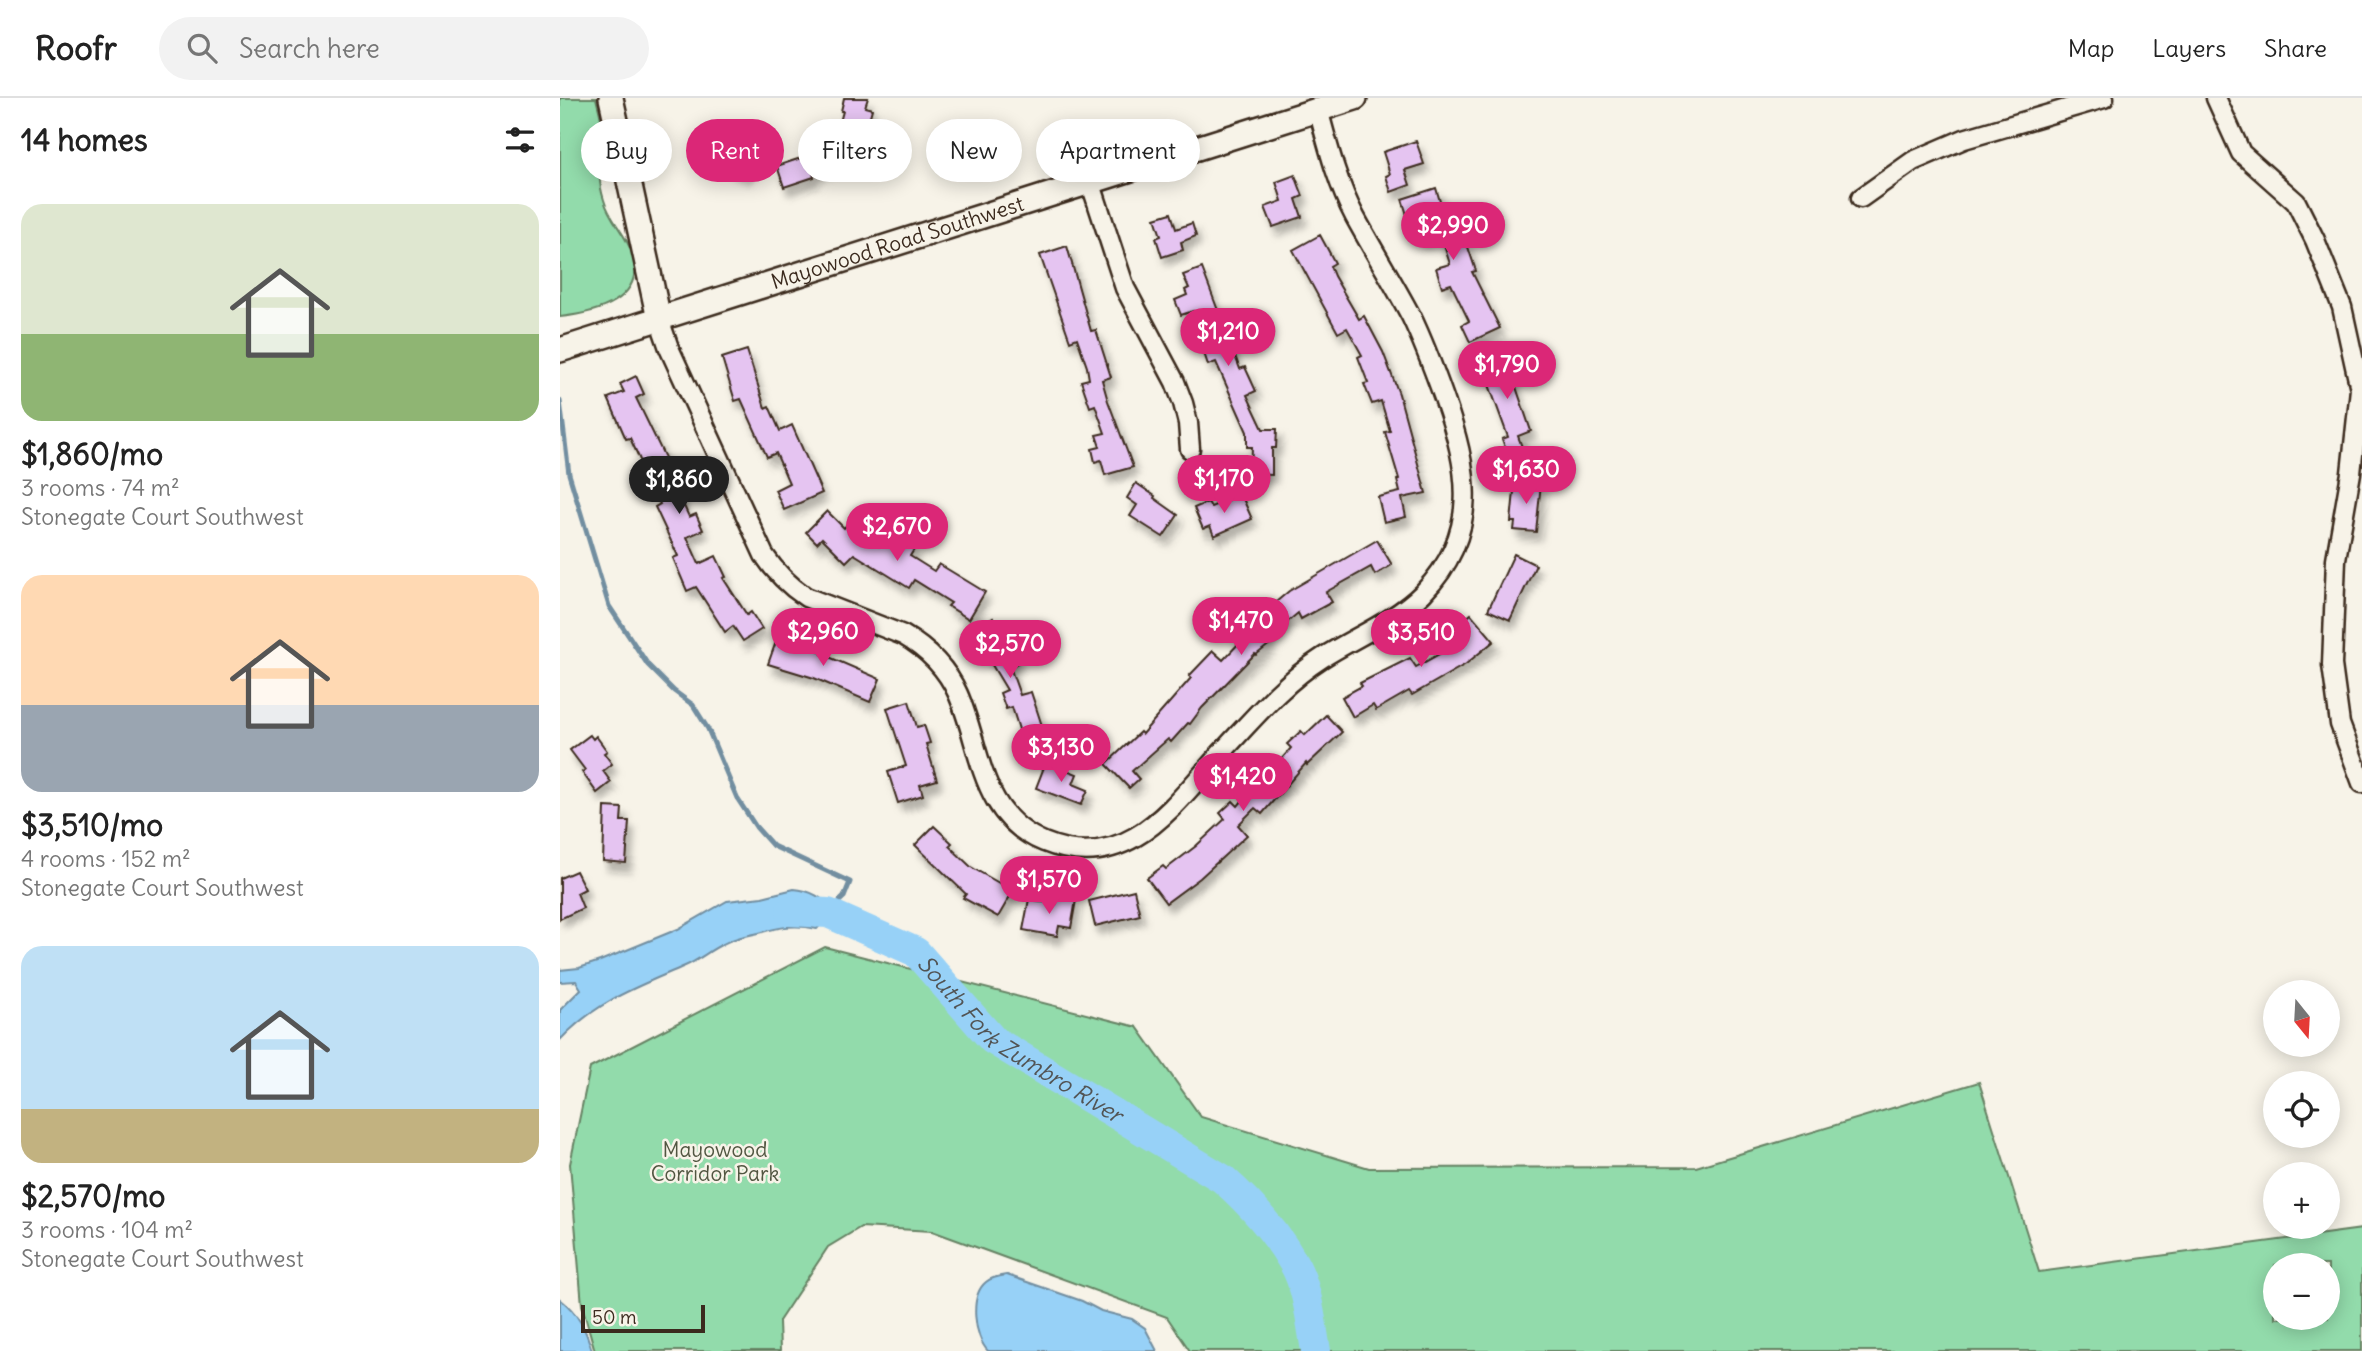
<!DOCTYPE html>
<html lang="en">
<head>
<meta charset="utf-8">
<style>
	:root { --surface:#fff; --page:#f2f2f2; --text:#222; --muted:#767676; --line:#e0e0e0; --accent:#db2777 }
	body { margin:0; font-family:Delius,sans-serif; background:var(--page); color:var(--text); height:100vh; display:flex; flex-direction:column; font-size:26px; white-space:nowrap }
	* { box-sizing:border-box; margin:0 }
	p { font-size:23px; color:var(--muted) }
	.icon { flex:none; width:38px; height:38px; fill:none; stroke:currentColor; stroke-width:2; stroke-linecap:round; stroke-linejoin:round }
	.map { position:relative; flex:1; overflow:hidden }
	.sheet { display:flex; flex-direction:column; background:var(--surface); width:560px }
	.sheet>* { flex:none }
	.guide { position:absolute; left:21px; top:21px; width:665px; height:63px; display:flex; gap:14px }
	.needle { width:46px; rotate:162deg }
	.buttons { position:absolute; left:1703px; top:882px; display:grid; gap:14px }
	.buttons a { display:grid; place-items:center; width:77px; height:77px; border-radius:50%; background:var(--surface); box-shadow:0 4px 18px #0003; font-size:35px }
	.scale { position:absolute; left:21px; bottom:18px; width:124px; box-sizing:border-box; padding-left:7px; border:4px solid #3b2a1e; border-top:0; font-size:19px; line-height:24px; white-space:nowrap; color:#3b2a1e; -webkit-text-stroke:5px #f7f3e8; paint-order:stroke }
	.price { position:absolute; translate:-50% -60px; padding:0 16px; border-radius:24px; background:var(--accent); color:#fff; font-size:23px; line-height:46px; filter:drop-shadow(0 2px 4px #0008) }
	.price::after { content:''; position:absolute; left:50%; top:42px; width:21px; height:16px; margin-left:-10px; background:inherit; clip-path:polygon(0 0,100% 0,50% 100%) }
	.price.current { background:#222; color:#fff }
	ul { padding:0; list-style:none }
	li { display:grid; align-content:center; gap:14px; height:371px; padding:0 21px }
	li span { display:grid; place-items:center; height:217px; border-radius:21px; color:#555 }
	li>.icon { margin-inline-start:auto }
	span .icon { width:126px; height:126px; fill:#fffc; stroke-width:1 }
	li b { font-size:30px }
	h2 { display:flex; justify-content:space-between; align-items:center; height:84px; padding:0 21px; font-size:30px }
	.chip { padding:0 24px; border-radius:32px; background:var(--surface); box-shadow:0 4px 18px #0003; font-size:24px; line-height:63px }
	.chip.current { background:var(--accent); color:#fff }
	header { display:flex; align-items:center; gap:42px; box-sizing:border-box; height:98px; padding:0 35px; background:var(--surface); border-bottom:2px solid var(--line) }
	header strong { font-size:33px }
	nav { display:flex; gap:38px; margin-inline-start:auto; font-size:24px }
	.search { width:490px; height:63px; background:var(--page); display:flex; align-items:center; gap:18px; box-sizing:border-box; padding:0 24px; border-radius:38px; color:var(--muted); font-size:26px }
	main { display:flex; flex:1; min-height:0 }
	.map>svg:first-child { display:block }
	.green { fill:#92dbab; stroke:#668264; stroke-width:2; fill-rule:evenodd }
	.water { fill:#97d1f7; stroke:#728ea0; stroke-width:2 }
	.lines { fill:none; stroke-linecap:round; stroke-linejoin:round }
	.stream { stroke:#728ea0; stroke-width:5 }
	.river { stroke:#97d1f7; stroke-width:30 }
	.building { fill:#e5c4f1; stroke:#3b2a1e; stroke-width:2; filter:url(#shadow) }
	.minor-casing { stroke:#3b2a1e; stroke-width:23 }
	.tertiary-casing { stroke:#3b2a1e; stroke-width:28 }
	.minor { stroke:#f7f3e8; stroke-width:18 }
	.tertiary { stroke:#f7f3e8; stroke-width:23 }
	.labels { text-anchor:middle; stroke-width:5; stroke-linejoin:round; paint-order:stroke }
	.street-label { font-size:21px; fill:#3b2a1e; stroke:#f7f3e8 }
	.park-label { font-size:21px; fill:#515641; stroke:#f7f3e8 }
	.water-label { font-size:23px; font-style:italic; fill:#525454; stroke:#f7f3e8 }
</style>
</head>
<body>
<header>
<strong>Roofr</strong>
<div class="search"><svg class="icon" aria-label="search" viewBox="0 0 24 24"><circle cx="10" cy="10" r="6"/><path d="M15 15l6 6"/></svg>Search here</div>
<nav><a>Map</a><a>Layers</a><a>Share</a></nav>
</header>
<main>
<section class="sheet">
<h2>14 homes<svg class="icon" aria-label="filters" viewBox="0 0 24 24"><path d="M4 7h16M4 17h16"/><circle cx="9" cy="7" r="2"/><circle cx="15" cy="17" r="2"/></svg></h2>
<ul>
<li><span style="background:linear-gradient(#dfe7d0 60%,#8fb573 0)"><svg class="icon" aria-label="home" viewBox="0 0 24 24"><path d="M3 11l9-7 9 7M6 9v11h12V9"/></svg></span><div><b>$1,860/mo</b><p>3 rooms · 74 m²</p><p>Stonegate Court Southwest</p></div></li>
<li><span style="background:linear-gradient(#ffd9b3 60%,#9aa5b1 0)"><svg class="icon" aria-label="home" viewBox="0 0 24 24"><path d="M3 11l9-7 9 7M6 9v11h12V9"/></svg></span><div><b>$3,510/mo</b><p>4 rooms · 152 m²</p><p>Stonegate Court Southwest</p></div></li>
<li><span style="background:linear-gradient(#bfe0f5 75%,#c2b280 0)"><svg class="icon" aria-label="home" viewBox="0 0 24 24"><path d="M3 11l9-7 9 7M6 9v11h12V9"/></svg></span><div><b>$2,570/mo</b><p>3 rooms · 104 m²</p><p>Stonegate Court Southwest</p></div></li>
</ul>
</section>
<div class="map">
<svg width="1802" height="1253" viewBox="0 0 1802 1253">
	<defs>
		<filter id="shadow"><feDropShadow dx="4.5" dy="8" stdDeviation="3.5" flood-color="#0004"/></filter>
	</defs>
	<rect width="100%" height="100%" fill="#f7f3e8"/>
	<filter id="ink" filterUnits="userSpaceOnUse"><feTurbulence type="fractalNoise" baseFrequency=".0143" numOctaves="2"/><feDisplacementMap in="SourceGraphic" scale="14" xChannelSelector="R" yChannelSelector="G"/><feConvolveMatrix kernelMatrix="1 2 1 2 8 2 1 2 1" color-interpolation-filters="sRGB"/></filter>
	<g filter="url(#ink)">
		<g class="green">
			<path d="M 0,0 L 36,0 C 38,9 41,18 42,27 C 44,54 34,72 44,102 C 49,121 66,136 72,155 C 87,202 36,215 0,219 Z"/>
			<path d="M 265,849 L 577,929 L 641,1019 L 809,1070 L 1136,1069 L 1419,984 L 1479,1174 L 1802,1131 L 1802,1253 L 630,1253 L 607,1219 L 372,1133 L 301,1129 L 268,1149 L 219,1223 L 220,1253 L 35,1253 L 22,1207 L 10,1066 L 30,970 ZM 1715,1167 L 1768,1167 L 1768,1220 L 1715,1220 Z"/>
		</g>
		<g class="water">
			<path d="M 234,791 C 251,792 262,800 275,812 L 257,831 C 235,826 220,829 199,835 C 186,838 175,839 163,846 C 150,852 139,862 125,868 C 77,889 38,902 0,942 L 0,912 L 21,891 L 16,883 L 0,884 L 0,872 L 19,870 L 40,863 L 118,831 L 167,803 L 202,799 Z"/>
			<path d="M 447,1177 L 522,1203 L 541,1213 L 572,1221 L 585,1230 L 597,1253 L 428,1253 C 414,1239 409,1198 426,1184 C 432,1179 440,1178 447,1177 Z"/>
			<path d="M 0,1201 C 18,1215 26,1231 32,1253 L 0,1253 Z"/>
		</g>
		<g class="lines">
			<polyline class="stream" points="0,303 9,376 49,508 88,567 114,593 133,607 148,631 177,700 196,729 213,748 290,784 284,799 269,813"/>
			<path class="river" id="s1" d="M 231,813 L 268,815 L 356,854 L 433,942 L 663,1081 C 689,1104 715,1133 733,1164 C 748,1189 751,1224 756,1253"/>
		</g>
		<g class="building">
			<polygon points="284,0 308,0 305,9 312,11 302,46 276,39 283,13 281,13"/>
			<polygon points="160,25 187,51 188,49 200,60 184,77 178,71 175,74 142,43"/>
			<polygon points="856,43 864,66 845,72 850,87 831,94 826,78 830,76 823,54"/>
			<polygon points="268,51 273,67 253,74 254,79 224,89 217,68"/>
			<polygon points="735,77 743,98 736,101 742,119 713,129 705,109 722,103 716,84"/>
			<polygon points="876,90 884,117 889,116 899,146 906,143 916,173 912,174 940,230 910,244 902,227 909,223 891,186 882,189 876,170 890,166 880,135 860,141 852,119 848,120 842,101"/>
			<polygon points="611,115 616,131 632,125 636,138 621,144 623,152 602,159 596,140 601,138 595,120"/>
			<polygon points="760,137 775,165 770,168 774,178 799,221 804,218 823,254 839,296 866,395 842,400 846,419 824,424 818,399 840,394 837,382 839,381 825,334 830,333 821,303 812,306 804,286 808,285 798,259 802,257 787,230 778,235 733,152"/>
			<polygon points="507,148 531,233 536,232 551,279 542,282 548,303 573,369 545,377 541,362 535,364 532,351 540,349 536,337 545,335 535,307 530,309 521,283 529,281 527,269 517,240 510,243 480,157"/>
			<polygon points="642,170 680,271 685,269 696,293 687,297 703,331 717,331 716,350 712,350 712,377 691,376 692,349 687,349 687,334 656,264 648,267 642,249 646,248 633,213 621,217 615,202 627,197 625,192 629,190 623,177"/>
			<polygon points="187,252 205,310 209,308 220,333 232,327 262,395 224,412 215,392 229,385 216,355 207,359 181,301 175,303 162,260"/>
			<polygon points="944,254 971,333 958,338 963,352 948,357 942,341 948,339 920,262"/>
			<polygon points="76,278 84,296 76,300 109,368 115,365 122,382 114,386 129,419 136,416 143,432 127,439 139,466 156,458 166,479 163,480 187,517 191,514 202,531 183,543 173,528 165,534 136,489 127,493 113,460 118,458 95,409 100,406 70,340 66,341 48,300 64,294 60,286"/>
			<polygon points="955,383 981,385 976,434 954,432 955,424 951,424"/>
			<polygon points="576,385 595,398 594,400 618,417 603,439 570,418 577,407 567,400"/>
			<polygon points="681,396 692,421 654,438 650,428 643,431 634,410 648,404 651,409"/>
			<polygon points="267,413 284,430 292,421 319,448 323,442 339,452 344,444 355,450 350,458 374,473 379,466 425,494 409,521 388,508 391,505 354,482 349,490 294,456 286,464 262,440 257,445 246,434"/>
			<polygon points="817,442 832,467 815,477 811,469 766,494 772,504 741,521 738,515 707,541 711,545 696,557 695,556 642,610 630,626 628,625 611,644 608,641 572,673 579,681 569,690 546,666 580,634 582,636 631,580 629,578 653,553 663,562 683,541 678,536 729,493"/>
			<polygon points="954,456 976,467 950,522 928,512"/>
			<polygon points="911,516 934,543 906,566 852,597 849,593 816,612 813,607 793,619 782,599 802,588 800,585 850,560 856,569 890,550 882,541"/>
			<polygon points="433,520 459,564 450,569 460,597 471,594 484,634 462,641 452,609 446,611 440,595 447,592 423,552 428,549 417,530"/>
			<polygon points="218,538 263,554 262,556 320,581 310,604 254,580 208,566"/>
			<polygon points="349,603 357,629 364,627 370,645 366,646 377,682 360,687 363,697 338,705 328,674 346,668 327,610"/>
			<polygon points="766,617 782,634 747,667 746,665 702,716 695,710 678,727 687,737 640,780 606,805 587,780 603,768 606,771 636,748 665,721 660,715 673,703 678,708 710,669 713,671 731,650 727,646 741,633 745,637"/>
			<polygon points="30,637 33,641 36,638 47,653 44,655 52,666 43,673 51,684 37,695 22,674 25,672 10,652"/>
			<polygon points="486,664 517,676 513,686 528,692 521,707 476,690"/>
			<polygon points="45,709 62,710 61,723 69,723 66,765 43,763"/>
			<polygon points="374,728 392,745 389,748 411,769 453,793 438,819 403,800 406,796 355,747"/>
			<polygon points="16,773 25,791 17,795 23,810 0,821 0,780"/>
			<polygon points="574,792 580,817 535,828 529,803"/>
			<polygon points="498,799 516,802 511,830 499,828 497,838 463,832 469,801 496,806"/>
		</g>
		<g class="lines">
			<g class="minor-casing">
				<g id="minor">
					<polyline points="1656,0 1681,55 1736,104 1755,142 1782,209 1800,291 1791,375 1776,461 1772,567 1780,626 1802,685"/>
					<polyline points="530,83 565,190 615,284 623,305 628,325 630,351"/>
					<polyline points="1301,100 1353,63 1404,41 1544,0"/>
					<path d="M 99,221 L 109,250 L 204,457 C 216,475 228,487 246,499 L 343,537 C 367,551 387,571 398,596 C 422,651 419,717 484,744 C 567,778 613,708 661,655 C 693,621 723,585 762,560 C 795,539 835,523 863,495 C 921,435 909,371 884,300 C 874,272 864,245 851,218 C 833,184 813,152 795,119 C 777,85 768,48 758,11"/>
				</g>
			</g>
			<g class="tertiary-casing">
				<g id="tertiary">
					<polyline points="51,0 99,221"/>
					<path id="s2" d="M 0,252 L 795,0"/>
				</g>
			</g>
			<use href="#minor" class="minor"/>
			<use href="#tertiary" class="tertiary"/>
		</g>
	</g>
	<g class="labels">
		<g class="street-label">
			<text dy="7" stroke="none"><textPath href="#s2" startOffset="354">Mayowood Road Southwest</textPath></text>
		</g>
		<g class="park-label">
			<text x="155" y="1059">Mayowood<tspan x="155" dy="24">Corridor Park</tspan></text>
		</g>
		<g class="water-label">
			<text dy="8" stroke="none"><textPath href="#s1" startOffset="271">South Fork Zumbro River</textPath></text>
		</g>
	</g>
</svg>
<div class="buttons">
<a><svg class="needle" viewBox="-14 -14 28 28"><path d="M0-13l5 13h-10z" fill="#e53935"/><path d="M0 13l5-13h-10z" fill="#767676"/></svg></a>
<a><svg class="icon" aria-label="locate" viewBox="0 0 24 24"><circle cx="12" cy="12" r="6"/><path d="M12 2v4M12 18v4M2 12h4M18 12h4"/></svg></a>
<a>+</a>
<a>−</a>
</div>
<div class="scale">50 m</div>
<b class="price" style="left:893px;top:164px">$2,990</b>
<b class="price" style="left:668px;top:270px">$1,210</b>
<b class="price" style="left:947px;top:303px">$1,790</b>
<b class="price" style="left:966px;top:408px">$1,630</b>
<b class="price" style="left:664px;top:417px">$1,170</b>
<b class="price current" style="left:119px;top:418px">$1,860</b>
<b class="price" style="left:337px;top:465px">$2,670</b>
<b class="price" style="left:681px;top:559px">$1,470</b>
<b class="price" style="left:263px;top:570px">$2,960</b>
<b class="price" style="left:861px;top:571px">$3,510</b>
<b class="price" style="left:450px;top:582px">$2,570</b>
<b class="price" style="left:501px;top:686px">$3,130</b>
<b class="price" style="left:683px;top:715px">$1,420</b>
<b class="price" style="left:489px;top:818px">$1,570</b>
<div class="guide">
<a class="chip">Buy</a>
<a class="chip current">Rent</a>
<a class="chip">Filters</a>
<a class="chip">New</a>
<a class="chip">Apartment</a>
</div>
</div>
</main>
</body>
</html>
